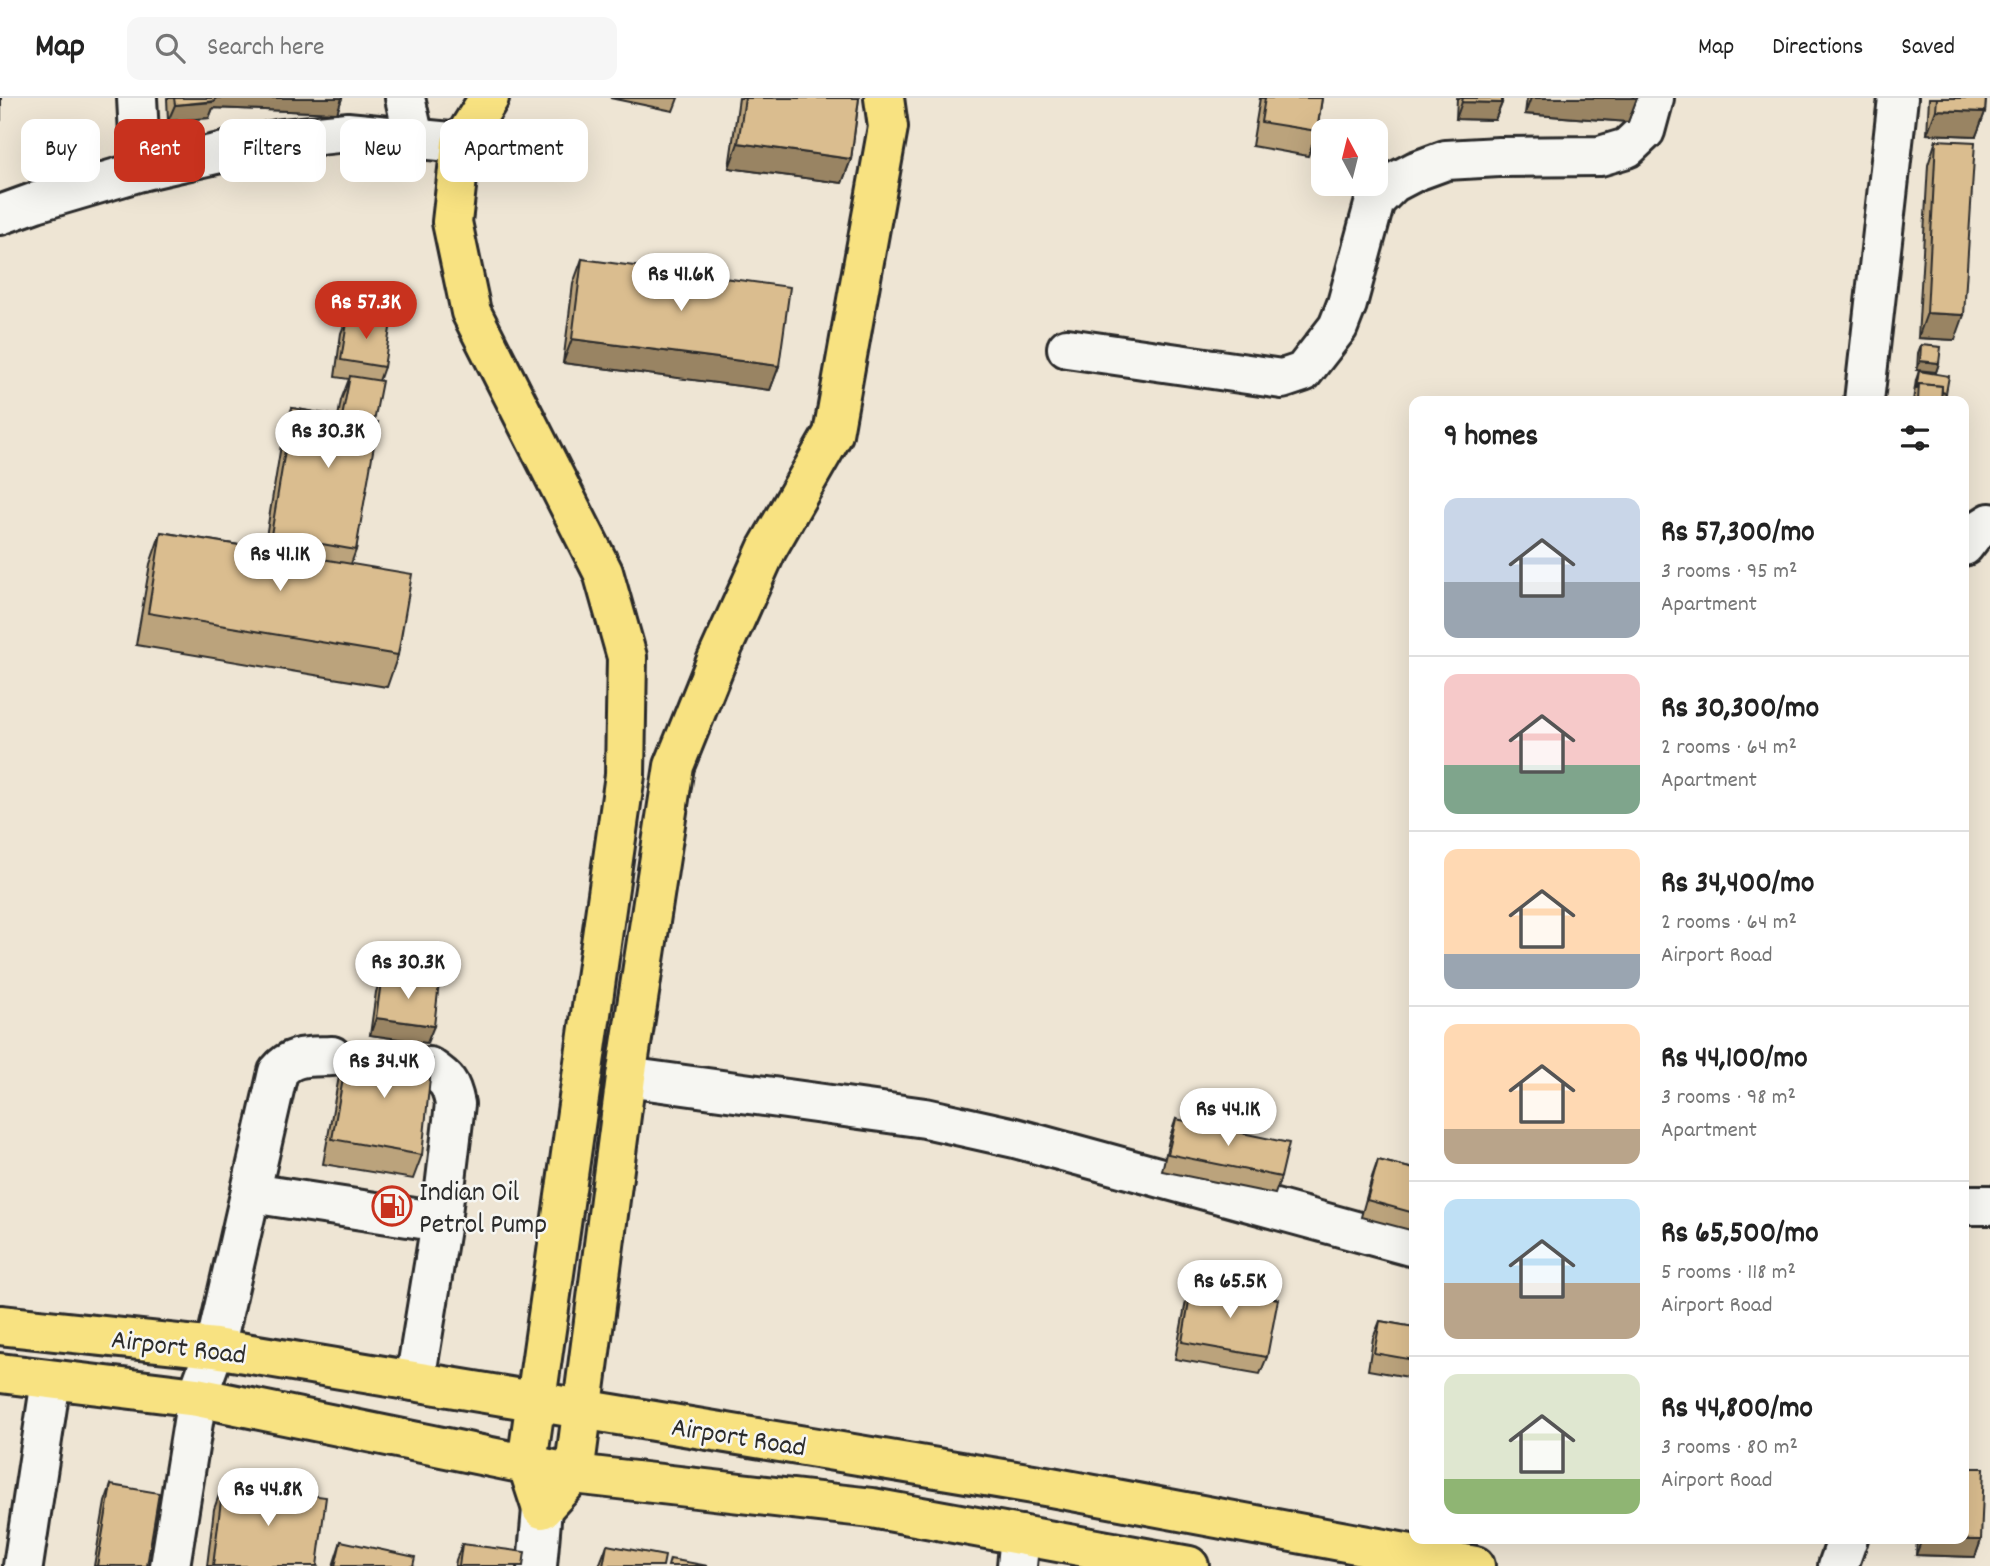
<!DOCTYPE html>
<html lang="en">
<head>
<meta charset="utf-8">
<style>
	:root { --surface:#fff; --page:#f6f6f6; --text:#222; --muted:#767676; --line:#e0e0e0; --accent:#c8321e }
	body { margin:0; font-family:Dekko,sans-serif; background:var(--page); color:var(--text); height:100vh; display:flex; flex-direction:column; font-size:26px; white-space:nowrap }
	* { box-sizing:border-box; margin:0 }
	p { font-size:23px; color:var(--muted) }
	.icon { flex:none; width:38px; height:38px; fill:none; stroke:currentColor; stroke-width:2; stroke-linecap:round; stroke-linejoin:round }
	.map { position:relative; flex:1; overflow:hidden }
	.details { position:absolute; left:1409px; top:298px; width:560px; height:1148px; display:flex; flex-direction:column; background:var(--surface); border-radius:14px; box-shadow:0 7px 28px #0002 }
	.details>* { flex:none }
	.top-card { position:absolute; left:21px; top:21px; width:665px; height:63px; display:flex; gap:14px }
	.needle { width:46px; rotate:353deg }
	.buttons { position:absolute; left:1311px; top:21px; display:grid; gap:14px }
	.buttons a { display:grid; place-items:center; width:77px; height:77px; border-radius:14px; background:var(--surface); box-shadow:0 7px 28px #0002; font-size:35px }
	.price { position:absolute; translate:-50% -60px; padding:0 16px; border-radius:24px; background:#fff; color:#222; font-size:23px; line-height:46px; filter:drop-shadow(0 2px 4px #0008) }
	.price::after { content:''; position:absolute; left:50%; top:42px; width:21px; height:16px; margin-left:-10px; background:inherit; clip-path:polygon(0 0,100% 0,50% 100%) }
	.price.selected { background:var(--accent); color:#fff }
	ul { padding:0; list-style:none }
	li { display:flex; align-items:center; gap:21px; height:175px; padding:0 35px }
	li+li { border-top:2px solid var(--line) }
	li span { display:grid; place-items:center; flex:none; width:196px; height:140px; border-radius:14px; color:#555 }
	li>.icon { margin-inline-start:auto }
	span .icon { width:84px; height:84px; fill:#fffc; stroke-width:1 }
	li b { font-size:30px }
	h2 { display:flex; justify-content:space-between; align-items:center; height:84px; padding:0 35px; font-size:30px }
	.pill { padding:0 24px; border-radius:14px; background:var(--surface); box-shadow:0 7px 28px #0002; font-size:24px; line-height:63px }
	.pill.selected { background:var(--accent); color:#fff }
	header { display:flex; align-items:center; gap:42px; box-sizing:border-box; height:98px; padding:0 35px; background:var(--surface); border-bottom:2px solid var(--line) }
	header strong { font-size:33px }
	nav { display:flex; gap:38px; margin-inline-start:auto; font-size:24px }
	.search { width:490px; height:63px; background:var(--page); display:flex; align-items:center; gap:18px; box-sizing:border-box; padding:0 24px; border-radius:14px; color:var(--muted); font-size:26px }
	.map>svg:first-child { display:block }
	.lines { fill:none; stroke-linecap:round; stroke-linejoin:round }
	.minor-casing { stroke:#2b2b2b; stroke-width:44 }
	.major-casing { stroke:#2b2b2b; stroke-width:44 }
	.minor { stroke:#f6f6f2; stroke-width:38 }
	.major { stroke:#f8e281; stroke-width:38 }
	.wall { fill:#bba37b; stroke:#2b2b2b; stroke-width:2 }
	.shaded-wall { fill:#998464; stroke:#2b2b2b; stroke-width:2 }
	.building { fill:#dabd8f; stroke:#2b2b2b; stroke-width:2 }
	.labels { text-anchor:middle; stroke-width:5; stroke-linejoin:round; paint-order:stroke }
	.poi-label { font-size:28px; fill:#2b2b2b; stroke:#f6f6f2; text-anchor:start }
	.street-label { font-size:28px; fill:#2b2b2b; stroke:#f6f6f2 }
</style>
</head>
<body>
<header>
<strong>Map</strong>
<div class="search"><svg class="icon" aria-label="search" viewBox="0 0 24 24"><circle cx="10" cy="10" r="6"/><path d="M15 15l6 6"/></svg>Search here</div>
<nav><a>Map</a><a>Directions</a><a>Saved</a></nav>
</header>
<div class="map">
<svg width="1990" height="1468" viewBox="0 0 1990 1468">
	<rect width="100%" height="100%" fill="#eee5d4"/>
	<filter id="ink" filterUnits="userSpaceOnUse"><feTurbulence type="fractalNoise" baseFrequency=".0143" numOctaves="2"/><feDisplacementMap in="SourceGraphic" scale="14" xChannelSelector="R" yChannelSelector="G"/><feConvolveMatrix kernelMatrix="1 2 1 2 8 2 1 2 1" color-interpolation-filters="sRGB"/></filter>
	<g filter="url(#ink)">
		<g class="lines">
			<g class="minor-casing">
				<g id="minor">
					<polyline points="137,0 141,73"/>
					<polyline points="405,0 414,40"/>
					<polyline points="0,117 36,104 141,73 282,41 347,34 461,45"/>
					<polyline points="1067,250 1282,281 1303,274 1338,229 1347,206 1375,103 1393,85 1416,73 1446,62 1499,59 1600,58 1627,50 1645,33 1654,0"/>
					<polyline points="1864,303 1898,0"/>
					<polyline points="1964,448 1974,435 1990,425"/>
					<polyline points="626,979 925,1020 1015,1040 1414,1149"/>
					<polyline points="251,1095 441,1124"/>
					<polyline points="1964,1107 1990,1107"/>
					<path d="M 415,1283 L 441,1124 L 455,1006 C 451,985 447,981 429,969"/>
					<polyline points="23,1468 51,1282"/>
					<path d="M 170,1468 L 197,1299 L 215,1250 L 278,974 C 292,956 310,959 332,958"/>
					<polyline points="537,1468 542,1411"/>
					<polyline points="1017,1468 1020,1437"/>
					<polyline points="1838,1468 1848,1440"/>
				</g>
			</g>
			<g class="major-casing">
				<g id="major">
					<polyline points="489,0 461,45 452,124 471,214 603,474 627,559 625,677 527,1365 542,1411 574,1376 626,979 674,668 716,564 767,451 833,336 888,29 884,0"/>
					<polyline points="0,1227 215,1250 1051,1389 1475,1468"/>
					<polyline points="0,1275 197,1299 574,1376 872,1410 1189,1468"/>
				</g>
			</g>
			<use href="#minor" class="minor"/>
			<use href="#major" class="major"/>
		</g>
		<g class="wall">
			<polygon points="167,0 342,0 337,15 213,10 209,20 168,23"/>
			<polygon points="610,0 678,0 673,13"/>
			<polygon points="739,0 859,0 851,61 842,85 729,70"/>
			<polygon points="1260,0 1322,0 1317,33 1308,58 1252,48"/>
			<polygon points="1457,0 1502,0 1502,5 1495,22 1456,21"/>
			<polygon points="1527,0 1637,0 1628,24 1525,16"/>
			<polygon points="1929,0 1986,0 1985,14 1976,38 1927,36"/>
			<polygon points="1936,42 1955,242 1918,240 1928,67"/>
			<polygon points="582,161 779,268 770,292 563,265 573,186"/>
			<polygon points="348,218 384,269 379,283 356,452 351,466 398,557 387,589 136,547 150,466 161,434 264,451 283,335 292,310 338,319 341,302 349,281 335,279 341,235"/>
			<polygon points="1921,247 1939,265 1936,274 1917,272 1918,255"/>
			<polygon points="1919,273 1946,295 1944,303 1913,303 1916,282"/>
			<polygon points="382,877 427,945 370,937 376,894"/>
			<polygon points="349,948 422,1057 413,1081 323,1066 340,973"/>
			<polygon points="1176,1021 1281,1079 1275,1096 1162,1073 1170,1038"/>
			<polygon points="1378,1062 1414,1071 1414,1133 1361,1119 1372,1079"/>
			<polygon points="1192,1186 1267,1259 1260,1276 1175,1261 1186,1203"/>
			<polygon points="1380,1223 1414,1229 1414,1280 1368,1272 1373,1240"/>
			<polygon points="223,1386 317,1468 207,1468 214,1411"/>
			<polygon points="111,1387 147,1468 94,1468 105,1404"/>
			<polygon points="1917,1440 1964,1440 1981,1442 1975,1459 1916,1457"/>
			<polygon points="341,1443 413,1468 333,1468"/>
			<polygon points="462,1446 523,1468 455,1468 456,1462"/>
			<polygon points="607,1447 663,1468 599,1468"/>
		</g>
		<g class="shaded-wall">
			<polygon points="216,0 342,0 337,15 213,10 209,20 168,23 175,7 214,4"/>
			<polygon points="1531,0 1637,0 1628,24 1525,16"/>
			<polygon points="1462,4 1502,5 1495,22 1456,21"/>
			<polygon points="1936,12 1985,14 1976,38 1927,36"/>
			<polygon points="738,45 851,61 842,85 729,70"/>
			<polygon points="1927,215 1964,217 1955,242 1918,240"/>
			<polygon points="572,241 779,268 770,292 563,265"/>
			<polygon points="1920,263 1939,265 1936,274 1917,272"/>
			<polygon points="1919,291 1946,295 1944,303 1937,303"/>
			<polygon points="376,920 434,928 427,945 370,937"/>
			<polygon points="1922,1441 1981,1442 1975,1459 1916,1457"/>
		</g>
		<g class="building">
			<rect x="0" y="0" width="1" height="22"/>
			<polygon points="174,0 215,0 215,3 175,7"/>
			<polygon points="745,0 859,0 851,61 738,45"/>
			<polygon points="1265,0 1322,0 1317,33 1261,24"/>
			<polygon points="1463,0 1502,0 1502,5 1462,4"/>
			<polygon points="1937,0 1986,0 1985,14 1936,12"/>
			<polygon points="1936,42 1975,44 1964,217 1927,215"/>
			<polygon points="582,161 790,189 779,268 572,241"/>
			<polygon points="348,218 391,224 384,269 341,262"/>
			<polygon points="1921,247 1941,249 1939,265 1920,263"/>
			<polygon points="1919,273 1949,278 1946,295 1942,294 1942,288 1919,286 1917,291 1916,291"/>
			<polygon points="350,278 382,283 374,324 378,324 356,452 271,437 292,310 342,319"/>
			<polygon points="1919,286 1942,288 1941,303 1918,303"/>
			<polygon points="161,434 412,476 398,557 148,515"/>
			<polygon points="382,877 439,885 434,928 376,920"/>
			<polygon points="349,948 432,961 422,1057 332,1041"/>
			<polygon points="1176,1021 1289,1045 1281,1079 1168,1056"/>
			<polygon points="1378,1062 1414,1071 1414,1115 1367,1102"/>
			<polygon points="1192,1186 1278,1201 1267,1259 1182,1244"/>
			<polygon points="1380,1223 1414,1229 1414,1262 1374,1255"/>
			<polygon points="1964,1370 1984,1370 1981,1442 1922,1441 1964,1440"/>
			<polygon points="223,1386 326,1399 317,1468 213,1468"/>
			<polygon points="111,1387 159,1395 147,1468 97,1468"/>
			<polygon points="341,1443 415,1459 413,1468 335,1468"/>
			<polygon points="462,1446 525,1454 523,1468 459,1468"/>
			<polygon points="607,1447 665,1458 663,1468 603,1468"/>
			<polygon points="670,1461 708,1468 668,1468"/>
		</g>
	</g>
	<defs>
		<g id="fuel-ring" transform="scale(2.0125)"><circle r="9.5" fill="#f6f6f2" stroke="#c8321e" stroke-width="1.5"/><path d="M-5.5-6h7V0h2V4h1.3V-2.5L3-4.5l.8-.8L6-3V5H2.5V1h-1V6h-7ZM-4.2-4.7v3.2H.2V-4.7Z" fill="#c8321e"/></g>
	</defs>
	<g fill-rule="evenodd">
		<use href="#fuel-ring" x="392" y="1108"/>
	</g>
	<g class="labels">
		<g class="poi-label">
			<text x="419" y="1102">Indian Oil<tspan x="419" dy="32">Petrol Pump</tspan></text>
		</g>
		<g class="street-label">
			<text transform="translate(179 1247) rotate(7)" y="10">Airport Road</text>
			<text transform="translate(739 1337) rotate(9)" y="10">Airport Road</text>
		</g>
	</g>
</svg>
<div class="buttons">
<a><svg class="needle" viewBox="-14 -14 28 28"><path d="M0-13l5 13h-10z" fill="#e53935"/><path d="M0 13l5-13h-10z" fill="#767676"/></svg></a>
</div>
<b class="price" style="left:681px;top:215px">Rs 41.6K</b>
<b class="price selected" style="left:366px;top:243px">Rs 57.3K</b>
<b class="price" style="left:328px;top:372px">Rs 30.3K</b>
<b class="price" style="left:280px;top:495px">Rs 41.1K</b>
<b class="price" style="left:408px;top:903px">Rs 30.3K</b>
<b class="price" style="left:384px;top:1002px">Rs 34.4K</b>
<b class="price" style="left:1228px;top:1050px">Rs 44.1K</b>
<b class="price" style="left:1230px;top:1222px">Rs 65.5K</b>
<b class="price" style="left:268px;top:1430px">Rs 44.8K</b>
<div class="top-card">
<a class="pill">Buy</a>
<a class="pill selected">Rent</a>
<a class="pill">Filters</a>
<a class="pill">New</a>
<a class="pill">Apartment</a>
</div>
<section class="details">
<h2>9 homes<svg class="icon" aria-label="filters" viewBox="0 0 24 24"><path d="M4 7h16M4 17h16"/><circle cx="9" cy="7" r="2"/><circle cx="15" cy="17" r="2"/></svg></h2>
<ul>
<li><span style="background:linear-gradient(#c9d6e8 60%,#9aa5b1 0)"><svg class="icon" aria-label="home" viewBox="0 0 24 24"><path d="M3 11l9-7 9 7M6 9v11h12V9"/></svg></span><div><b>Rs 57,300/mo</b><p>3 rooms · 95 m²</p><p>Apartment</p></div></li>
<li><span style="background:linear-gradient(#f6c9c9 65%,#7fa58c 0)"><svg class="icon" aria-label="home" viewBox="0 0 24 24"><path d="M3 11l9-7 9 7M6 9v11h12V9"/></svg></span><div><b>Rs 30,300/mo</b><p>2 rooms · 64 m²</p><p>Apartment</p></div></li>
<li><span style="background:linear-gradient(#ffd9b3 75%,#9aa5b1 0)"><svg class="icon" aria-label="home" viewBox="0 0 24 24"><path d="M3 11l9-7 9 7M6 9v11h12V9"/></svg></span><div><b>Rs 34,400/mo</b><p>2 rooms · 64 m²</p><p>Airport Road</p></div></li>
<li><span style="background:linear-gradient(#ffd9b3 75%,#b9a48a 0)"><svg class="icon" aria-label="home" viewBox="0 0 24 24"><path d="M3 11l9-7 9 7M6 9v11h12V9"/></svg></span><div><b>Rs 44,100/mo</b><p>3 rooms · 98 m²</p><p>Apartment</p></div></li>
<li><span style="background:linear-gradient(#bfe0f5 60%,#b9a48a 0)"><svg class="icon" aria-label="home" viewBox="0 0 24 24"><path d="M3 11l9-7 9 7M6 9v11h12V9"/></svg></span><div><b>Rs 65,500/mo</b><p>5 rooms · 118 m²</p><p>Airport Road</p></div></li>
<li><span style="background:linear-gradient(#dfe7d0 75%,#8fb573 0)"><svg class="icon" aria-label="home" viewBox="0 0 24 24"><path d="M3 11l9-7 9 7M6 9v11h12V9"/></svg></span><div><b>Rs 44,800/mo</b><p>3 rooms · 80 m²</p><p>Airport Road</p></div></li>
</ul>
</section>
</div>
</body>
</html>
